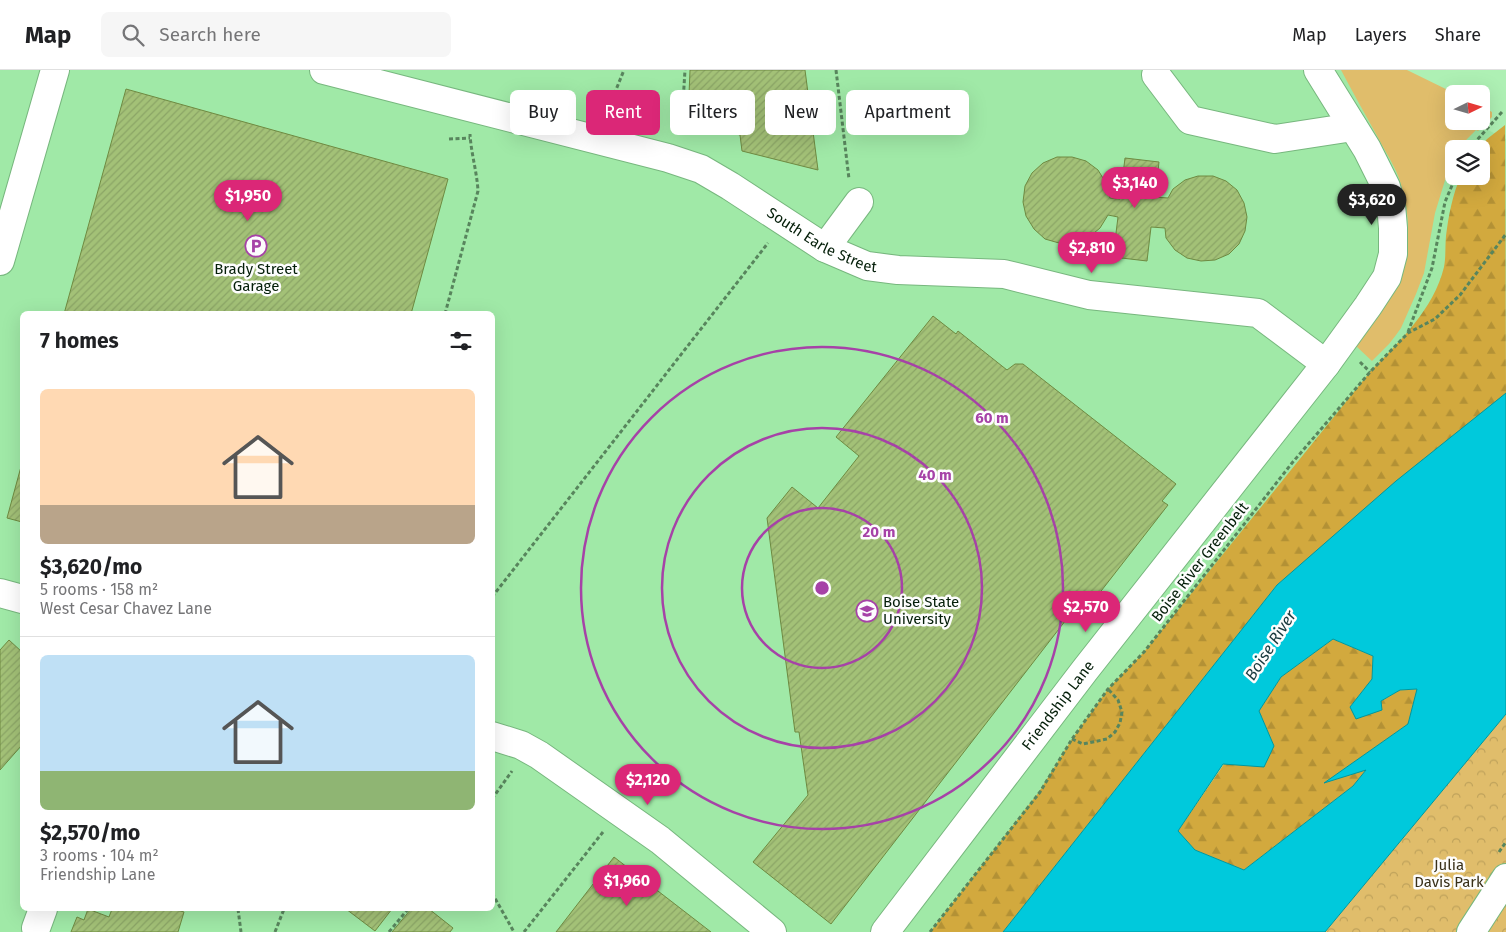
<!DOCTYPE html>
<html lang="en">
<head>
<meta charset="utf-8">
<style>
	:root { --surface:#fff; --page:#f6f6f6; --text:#202124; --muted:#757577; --line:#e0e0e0; --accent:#db2777 }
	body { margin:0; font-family:"Fira Sans",sans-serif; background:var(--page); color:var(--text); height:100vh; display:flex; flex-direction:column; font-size:19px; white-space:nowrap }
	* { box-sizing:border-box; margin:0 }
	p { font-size:16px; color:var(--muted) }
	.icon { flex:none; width:28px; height:28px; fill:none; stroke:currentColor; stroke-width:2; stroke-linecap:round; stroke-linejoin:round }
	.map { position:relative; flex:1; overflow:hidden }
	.side { position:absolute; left:20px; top:241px; width:475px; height:600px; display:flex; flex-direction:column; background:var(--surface); border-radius:8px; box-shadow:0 5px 20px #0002 }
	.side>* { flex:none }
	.hud { position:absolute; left:510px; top:20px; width:475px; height:45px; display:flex; gap:10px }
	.needle { width:32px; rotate:85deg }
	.buttons { position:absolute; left:1445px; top:15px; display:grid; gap:10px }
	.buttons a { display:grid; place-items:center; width:45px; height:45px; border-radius:8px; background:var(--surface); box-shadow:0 5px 20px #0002; font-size:25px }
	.price { position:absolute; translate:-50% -42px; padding:0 11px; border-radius:18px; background:var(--accent); color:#fff; font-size:16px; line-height:32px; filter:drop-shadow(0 1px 2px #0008) }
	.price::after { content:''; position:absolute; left:50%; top:30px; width:15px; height:11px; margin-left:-8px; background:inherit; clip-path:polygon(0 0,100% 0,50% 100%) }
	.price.active { background:#222; color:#fff }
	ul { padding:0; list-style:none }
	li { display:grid; align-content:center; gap:10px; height:265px; padding:0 20px }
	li+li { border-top:1px solid var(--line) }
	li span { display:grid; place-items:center; height:155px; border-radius:8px; color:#555 }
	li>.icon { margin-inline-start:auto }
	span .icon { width:90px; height:90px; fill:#fffc; stroke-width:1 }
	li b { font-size:21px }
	h2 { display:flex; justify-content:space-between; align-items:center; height:60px; padding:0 20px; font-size:21px }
	.pill { padding:0 18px; border-radius:8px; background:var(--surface); box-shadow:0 5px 20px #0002; font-size:18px; line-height:45px }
	.pill.active { background:var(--accent); color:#fff }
	header { display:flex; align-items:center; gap:30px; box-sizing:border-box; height:70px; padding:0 25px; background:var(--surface); border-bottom:1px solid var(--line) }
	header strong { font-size:24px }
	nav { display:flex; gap:28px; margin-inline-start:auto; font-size:18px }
	.search { width:350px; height:45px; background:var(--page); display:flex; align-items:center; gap:12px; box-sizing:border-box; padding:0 18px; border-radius:8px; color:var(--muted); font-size:19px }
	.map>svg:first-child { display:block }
	.built { fill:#a0e9a7; fill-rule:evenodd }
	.green { fill:#e0bd6b }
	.forest { fill:url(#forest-firs) }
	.park { fill:url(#park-crowns) }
	.water { fill:#00c9dc; stroke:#01969d; fill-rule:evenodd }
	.building { fill:url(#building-hatch); stroke:#6e8a41 }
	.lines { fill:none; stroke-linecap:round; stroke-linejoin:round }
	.minor-casing { stroke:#77b77e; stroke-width:30 }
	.path { stroke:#58855d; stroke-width:3; stroke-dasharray:4 2.5; stroke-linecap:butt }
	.minor { stroke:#fff; stroke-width:28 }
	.ring { fill:none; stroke:#a642a7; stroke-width:2.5 }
	.labels { text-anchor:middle; stroke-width:5; stroke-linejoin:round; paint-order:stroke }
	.street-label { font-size:15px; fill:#041e09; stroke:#fdfdfd }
	.poi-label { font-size:15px; fill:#041e09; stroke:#fdfdfd }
	.park-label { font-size:15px; fill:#393019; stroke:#fdfdfd }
	.water-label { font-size:16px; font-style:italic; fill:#19393e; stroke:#fdfdfd }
	.centre { fill:#a642a7; stroke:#fdfdfd; stroke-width:2.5 }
	.ring-label { font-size:15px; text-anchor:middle; font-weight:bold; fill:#a642a7; stroke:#fdfdfd; stroke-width:5; stroke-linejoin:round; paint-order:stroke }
</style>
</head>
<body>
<header>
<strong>Map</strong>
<div class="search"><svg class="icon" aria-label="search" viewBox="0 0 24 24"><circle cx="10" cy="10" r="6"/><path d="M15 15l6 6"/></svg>Search here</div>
<nav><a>Map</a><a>Layers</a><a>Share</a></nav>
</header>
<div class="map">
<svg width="1506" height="862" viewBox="0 0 1506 862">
	<defs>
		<pattern id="forest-firs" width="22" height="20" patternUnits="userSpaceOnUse" patternTransform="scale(1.25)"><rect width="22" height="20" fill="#d2a93e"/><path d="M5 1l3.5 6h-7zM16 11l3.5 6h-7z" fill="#b39135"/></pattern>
		<pattern id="park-crowns" width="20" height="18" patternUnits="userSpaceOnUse" patternTransform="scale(1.25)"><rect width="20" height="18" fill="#e0bd6b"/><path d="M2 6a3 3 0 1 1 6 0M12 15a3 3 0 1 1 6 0" fill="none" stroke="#bfa25b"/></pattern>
		<pattern id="building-hatch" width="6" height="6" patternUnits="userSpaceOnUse" patternTransform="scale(1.25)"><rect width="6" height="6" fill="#a3c177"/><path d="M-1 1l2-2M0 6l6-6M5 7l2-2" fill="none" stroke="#8ba566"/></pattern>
	</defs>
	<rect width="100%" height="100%" fill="#aef0b4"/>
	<path class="built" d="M 0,0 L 1366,0 L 1454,51 L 1470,51 L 1506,69 L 1506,217 L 982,862 L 0,862 ZM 1454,79 L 1481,79 L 1481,106 L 1454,106 ZM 22,244 L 492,244 L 492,839 L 22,839 Z"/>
	<path class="green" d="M 1341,0 L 1407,0 L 1456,24 L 1454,24 L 1454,51 L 1481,51 L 1481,36 L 1492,42 L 1492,47 L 1478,61 L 1476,60 L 1467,69 L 1460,79 L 1454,79 L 1454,89 L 1446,107 L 1435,143 L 1424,203 L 1416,224 L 1401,258 L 1396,265 L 1389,274 L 1372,291 L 1356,276 C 1370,257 1386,238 1396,216 C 1413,180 1411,136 1396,101 C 1390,88 1382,76 1376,64 C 1364,42 1352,21 1341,0 Z"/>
	<g class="forest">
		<path d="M 1505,55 L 1506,325 L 1277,515 L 1003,862 L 930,862 L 1039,722 L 1072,669 L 1108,619 L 1144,582 L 1370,302 C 1399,272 1434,239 1444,197 C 1446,187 1445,176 1446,166 C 1448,148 1453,122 1461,106 L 1481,106 L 1481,79 L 1479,79 L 1487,69 Z"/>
		<polygon points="1333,569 1373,586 1372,609 1350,637 1381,631 1400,620 1418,619 1408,654 1326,712 1367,699 1353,716 1244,800 1195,780 1178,761 1224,694 1274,676 1259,641 1281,607"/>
	</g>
	<polygon class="park" points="1506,644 1506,862 1325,862"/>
	<path class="water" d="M 1506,323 L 1506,644 L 1325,862 L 1003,862 L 1277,515 L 1396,411 ZM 1333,569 L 1373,586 L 1372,609 L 1350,637 L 1356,649 L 1382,640 L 1381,631 L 1400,620 L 1417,619 L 1408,654 L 1324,713 L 1366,700 L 1353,716 L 1244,800 L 1195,780 L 1178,761 L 1223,694 L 1264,697 L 1274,676 L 1259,641 L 1281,607 Z"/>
	<g class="building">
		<polygon points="690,0 805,0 818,100 742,81 740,65 688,50"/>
		<polygon points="126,19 448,109 411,244 64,244"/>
		<polygon points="1057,87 1072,87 1086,91 1098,100 1106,113 1110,128 1120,129 1125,88 1159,92 1155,127 1168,128 1173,119 1185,110 1198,106 1213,106 1226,111 1237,120 1244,133 1247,147 1245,161 1239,174 1229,184 1215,190 1201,191 1187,188 1175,180 1166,168 1165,158 1151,157 1147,191 1113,187 1118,147 1108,145 1100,158 1088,168 1075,173 1059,173 1045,169 1034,159 1026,146 1023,132 1025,116 1032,103 1043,93"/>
		<polygon points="933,246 956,264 958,261 1007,300 1015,294 1023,294 1176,414 1162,431 1168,435 1077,552 1069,546 831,854 753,792 808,725 799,662 795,662 767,448 792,417 818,438 859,386 836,367"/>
		<polygon points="22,393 22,452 7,448"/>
		<polygon points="9,570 22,582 22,675 0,700 0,580"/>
		<polygon points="614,787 711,862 556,862"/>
		<polygon points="88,839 109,847 112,839 173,839 184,842 178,862 71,862 77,847 84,850"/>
		<polygon points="346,839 392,839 375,861"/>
		<polygon points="411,839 429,839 453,858 450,862 392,862"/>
	</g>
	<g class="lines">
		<g class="minor-casing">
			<g id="minor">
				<path id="s1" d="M 324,0 L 668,88 L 701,99 L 730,116 L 825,178 L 867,196 L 898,200 L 1004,204 L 1089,225 L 1258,243 L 1326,294"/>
				<polyline points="1156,5 1190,50 1275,69 1353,57"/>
				<polyline points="825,178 859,132"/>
				<polyline points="0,191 55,0"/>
				<polyline points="0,523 22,529"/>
				<polyline points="492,666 521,675 539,685 660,770 772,862"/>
				<polyline points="36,858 43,839"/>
				<path id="s2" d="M 885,862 L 1085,600 L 1326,294 L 1368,236 L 1387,207 L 1393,184 L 1393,158 L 1391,135 L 1386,117 L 1367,79 L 1318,0"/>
				<polyline points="1471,862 1506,808"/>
			</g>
		</g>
		<g class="path">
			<polyline points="836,0 849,109"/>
			<polyline points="607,42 624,0"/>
			<polyline points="681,65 685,0"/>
			<polyline points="449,69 470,68"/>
			<polyline points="1469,79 1502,42"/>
			<path d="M 445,244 L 478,121 C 477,102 471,83 470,64"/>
			<polyline points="1408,262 1432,198 1445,132 1456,106"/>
			<polyline points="1360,292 1370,302"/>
			<polyline points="492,527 768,173"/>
			<polyline points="1072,669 1083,674 1107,669 1115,662 1120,653 1122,642 1118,630 1108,619"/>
			<polyline points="492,729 512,701"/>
			<polyline points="1499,782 1506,772"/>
			<polyline points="492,823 514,862"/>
			<polyline points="238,839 241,862"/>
			<polyline points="275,862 284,839"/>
			<polyline points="389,862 408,839"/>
			<polyline points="524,862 603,762"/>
			<polyline points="930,862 1040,722 1072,669 1108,619 1144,582 1292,393 1370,302 1408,263 1435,249 1460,225 1506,164"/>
		</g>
		<use href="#minor" class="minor"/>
	</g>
	<g class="ring">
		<circle cx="822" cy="518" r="80"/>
		<circle cx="822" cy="518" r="160"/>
		<circle cx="822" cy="518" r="241"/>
	</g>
	<defs>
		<g id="parking-ring" transform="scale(1.125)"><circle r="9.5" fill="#fdfdfd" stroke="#a642a7" stroke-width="1.5"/><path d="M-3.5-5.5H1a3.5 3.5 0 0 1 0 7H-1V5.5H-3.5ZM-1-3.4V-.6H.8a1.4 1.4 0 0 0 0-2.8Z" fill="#a642a7"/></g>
		<g id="university-ring" transform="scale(1.125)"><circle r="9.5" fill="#fdfdfd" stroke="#a642a7" stroke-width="1.5"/><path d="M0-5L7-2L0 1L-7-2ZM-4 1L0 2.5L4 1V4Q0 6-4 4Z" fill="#a642a7"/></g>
	</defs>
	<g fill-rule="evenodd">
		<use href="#parking-ring" x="256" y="176"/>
		<use href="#university-ring" x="867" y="541"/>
	</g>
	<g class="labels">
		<g class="street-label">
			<text dy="5" stroke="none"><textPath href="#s1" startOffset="531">South Earle Street</textPath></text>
			<text transform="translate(1200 492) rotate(-52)" y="5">Boise River Greenbelt</text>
			<text dy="5" stroke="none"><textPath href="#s2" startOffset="285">Friendship Lane</textPath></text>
		</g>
		<g class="poi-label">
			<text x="256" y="204">Brady Street<tspan x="256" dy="17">Garage</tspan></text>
			<text x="883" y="537" text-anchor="start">Boise State<tspan x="883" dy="17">University</tspan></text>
		</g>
		<g class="park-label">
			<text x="1449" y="800">Julia<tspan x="1449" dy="17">Davis Park</tspan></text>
		</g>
		<g class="water-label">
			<text transform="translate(1270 575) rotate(-57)" y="6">Boise River</text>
		</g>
	</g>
	<circle cx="822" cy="518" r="8" class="centre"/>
	<g class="ring-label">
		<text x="992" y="353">60 m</text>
		<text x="935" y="410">40 m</text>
		<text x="879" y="467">20 m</text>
	</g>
</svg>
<div class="buttons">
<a><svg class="needle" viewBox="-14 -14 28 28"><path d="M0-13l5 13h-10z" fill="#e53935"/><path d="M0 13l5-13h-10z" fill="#757577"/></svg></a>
<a><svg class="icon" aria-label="layers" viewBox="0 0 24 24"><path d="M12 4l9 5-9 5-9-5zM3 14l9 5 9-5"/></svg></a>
</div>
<b class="price" style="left:1135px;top:139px">$3,140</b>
<b class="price" style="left:248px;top:152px">$1,950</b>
<b class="price active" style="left:1372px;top:156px">$3,620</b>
<b class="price" style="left:1092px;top:204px">$2,810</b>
<b class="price" style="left:1086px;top:563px">$2,570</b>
<b class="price" style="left:648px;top:736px">$2,120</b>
<b class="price" style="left:627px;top:837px">$1,960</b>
<div class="hud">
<a class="pill">Buy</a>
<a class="pill active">Rent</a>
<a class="pill">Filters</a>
<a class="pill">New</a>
<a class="pill">Apartment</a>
</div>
<section class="side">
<h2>7 homes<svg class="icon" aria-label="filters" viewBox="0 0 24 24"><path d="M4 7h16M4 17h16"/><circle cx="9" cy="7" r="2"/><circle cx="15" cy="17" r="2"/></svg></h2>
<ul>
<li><span style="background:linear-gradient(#ffd9b3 75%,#b9a48a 0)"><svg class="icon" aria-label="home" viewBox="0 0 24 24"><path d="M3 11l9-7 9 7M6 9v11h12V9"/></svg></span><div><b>$3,620/mo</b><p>5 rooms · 158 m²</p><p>West Cesar Chavez Lane</p></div></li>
<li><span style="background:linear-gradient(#bfe0f5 75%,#8fb573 0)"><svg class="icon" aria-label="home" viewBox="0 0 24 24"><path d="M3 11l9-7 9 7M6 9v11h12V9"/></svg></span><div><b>$2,570/mo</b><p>3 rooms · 104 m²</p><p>Friendship Lane</p></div></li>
</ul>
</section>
</div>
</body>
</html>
